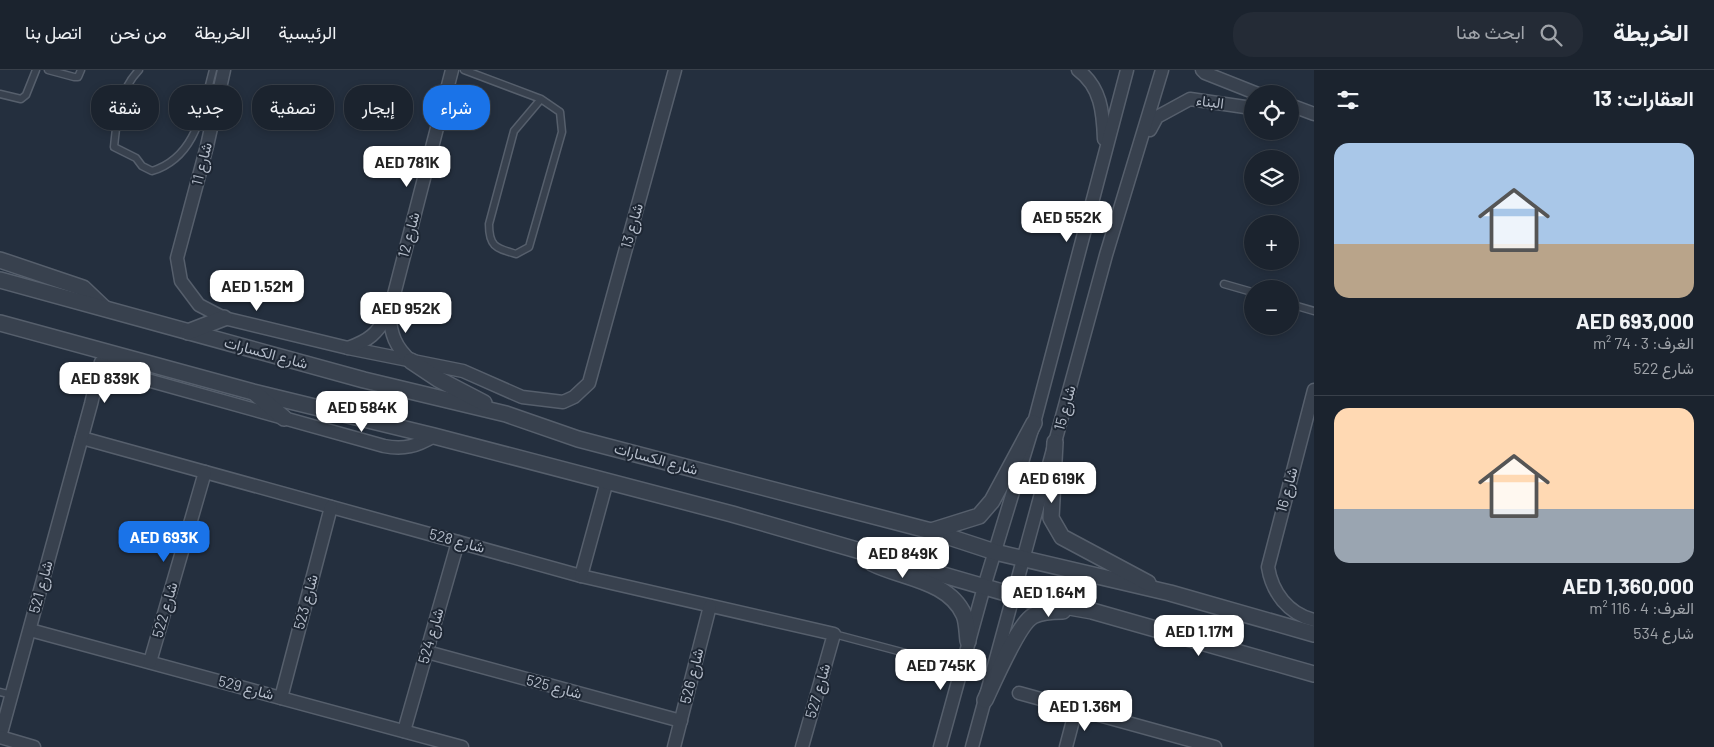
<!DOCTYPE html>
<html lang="ar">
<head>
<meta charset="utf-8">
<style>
	:root { --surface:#1b232e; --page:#242b36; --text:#f1f3f6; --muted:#a0a4aa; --line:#39404a; --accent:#1a73e8 }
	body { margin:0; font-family:Barlow,Vazirmatn,sans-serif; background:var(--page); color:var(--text); direction:rtl; height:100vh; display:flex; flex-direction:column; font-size:19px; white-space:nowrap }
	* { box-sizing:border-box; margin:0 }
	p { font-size:16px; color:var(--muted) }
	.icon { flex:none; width:28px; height:28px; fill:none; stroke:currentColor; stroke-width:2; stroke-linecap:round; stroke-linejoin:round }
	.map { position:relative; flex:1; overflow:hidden; direction:ltr }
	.details { display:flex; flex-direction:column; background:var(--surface); width:400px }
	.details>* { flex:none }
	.guide { position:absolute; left:15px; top:15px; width:475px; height:45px; direction:rtl; display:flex; gap:10px }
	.controls { position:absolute; left:1244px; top:15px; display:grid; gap:10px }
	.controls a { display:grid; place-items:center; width:55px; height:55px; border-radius:50%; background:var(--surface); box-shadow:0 2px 8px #0003,0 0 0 1px var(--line); font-size:25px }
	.price { position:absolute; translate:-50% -42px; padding:0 11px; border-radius:10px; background:#fff; color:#222; font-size:16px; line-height:32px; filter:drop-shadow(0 1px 2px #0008) }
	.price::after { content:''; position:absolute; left:50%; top:30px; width:15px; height:11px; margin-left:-8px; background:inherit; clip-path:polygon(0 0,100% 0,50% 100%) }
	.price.on { background:var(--accent); color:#fff }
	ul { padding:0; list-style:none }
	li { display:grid; align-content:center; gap:10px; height:265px; padding:0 20px }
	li+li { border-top:1px solid var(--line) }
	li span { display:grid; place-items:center; height:155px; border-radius:15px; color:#555 }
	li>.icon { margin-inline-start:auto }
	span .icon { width:90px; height:90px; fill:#fffc; stroke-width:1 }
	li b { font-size:21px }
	h2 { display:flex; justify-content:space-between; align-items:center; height:60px; padding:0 20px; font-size:21px }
	.tag { padding:0 18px; border-radius:20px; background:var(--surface); box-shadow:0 2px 8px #0003,0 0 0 1px var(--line); font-size:18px; line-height:45px }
	.tag.on { background:var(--accent); color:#fff }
	header { display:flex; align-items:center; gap:30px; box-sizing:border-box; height:70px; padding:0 25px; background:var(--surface); border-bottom:1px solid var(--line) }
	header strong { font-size:24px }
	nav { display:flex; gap:28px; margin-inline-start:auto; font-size:18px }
	.search { width:350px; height:45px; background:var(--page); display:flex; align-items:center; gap:12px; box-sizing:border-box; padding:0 18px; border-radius:20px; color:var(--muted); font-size:19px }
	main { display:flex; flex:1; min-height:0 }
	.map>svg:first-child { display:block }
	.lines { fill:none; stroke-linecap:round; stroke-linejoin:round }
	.service-casing { stroke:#565f6c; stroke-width:9 }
	.minor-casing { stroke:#565f6c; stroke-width:15 }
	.tertiary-casing { stroke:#565f6c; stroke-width:18 }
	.service { stroke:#38414e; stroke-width:6 }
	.minor { stroke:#38414e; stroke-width:12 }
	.tertiary { stroke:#38414e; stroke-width:15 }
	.labels { text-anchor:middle; stroke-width:4; stroke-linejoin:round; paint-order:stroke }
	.street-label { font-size:15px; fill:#b4bcc9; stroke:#1d2633 }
</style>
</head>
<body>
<header>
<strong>الخريطة</strong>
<div class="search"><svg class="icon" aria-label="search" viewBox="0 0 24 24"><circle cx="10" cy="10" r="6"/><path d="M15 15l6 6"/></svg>ابحث هنا</div>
<nav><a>الرئيسية</a><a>الخريطة</a><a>من نحن</a><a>اتصل بنا</a></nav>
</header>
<main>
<section class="details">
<h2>العقارات: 13<svg class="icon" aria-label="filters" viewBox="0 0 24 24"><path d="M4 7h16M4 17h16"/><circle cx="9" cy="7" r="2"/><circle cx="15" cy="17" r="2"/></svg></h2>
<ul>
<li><span style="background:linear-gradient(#a9c7e8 65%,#b9a48a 0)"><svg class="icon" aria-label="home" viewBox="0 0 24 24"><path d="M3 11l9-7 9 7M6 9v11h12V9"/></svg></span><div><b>AED 693,000</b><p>الغرف: 3 · 74 m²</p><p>شارع 522</p></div></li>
<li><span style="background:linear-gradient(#ffd9b3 65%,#9aa5b1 0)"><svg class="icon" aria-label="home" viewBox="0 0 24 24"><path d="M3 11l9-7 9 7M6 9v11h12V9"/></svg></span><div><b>AED 1,360,000</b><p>الغرف: 4 · 116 m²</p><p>شارع 534</p></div></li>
</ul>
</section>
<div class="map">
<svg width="1314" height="677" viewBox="0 0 1314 677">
	<rect width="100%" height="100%" fill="#242f3e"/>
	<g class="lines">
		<g class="service-casing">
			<g id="service">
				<polyline points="48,0 74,7 78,7 81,0"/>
				<path d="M 139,0 C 118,22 117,49 114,77 L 136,88 L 142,96 L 152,101 C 197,87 202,40 213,0"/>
				<path d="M 464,0 L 541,29 L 560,42 L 562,62 L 529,177 L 516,184 C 496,178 489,177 489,154 L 514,61 L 541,29"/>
				<polyline points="0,24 21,29 26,25 36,0"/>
				<polyline points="1224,214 1252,222"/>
				<polyline points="1290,234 1314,241"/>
				<polyline points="834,564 932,590"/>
				<polyline points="0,622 12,625"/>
			</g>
		</g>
		<g class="minor-casing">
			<g id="minor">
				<polyline points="224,0 207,76 177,188 181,211 199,235 224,248 348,278 463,301 522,327 563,332 574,327 589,313 675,0"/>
				<path d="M 1078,0 C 1101,17 1103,42 1104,69"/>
				<polyline points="1202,0 1205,3 1258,24"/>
				<polyline points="1290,35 1314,44"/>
				<polyline points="1150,60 1157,47 1190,29 1252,38"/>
				<path d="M 389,244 C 391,264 395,277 411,291"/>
				<path d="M 348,278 C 370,270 376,264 389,244 L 452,0"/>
				<path d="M 1314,320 L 1268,497 C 1272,522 1288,544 1314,550"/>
				<polyline points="82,368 581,506 834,564 802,677"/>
				<polyline points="581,506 607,411"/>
				<polyline points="30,560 462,677"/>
				<polyline points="427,582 681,651"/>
				<polyline points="150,592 205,402"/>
				<polyline points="1019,623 1215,677"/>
				<polyline points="281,628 331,437"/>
				<polyline points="404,661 458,472"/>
				<path d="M 0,667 L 91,334 L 101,292 L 133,306 L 384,376 C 404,380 417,376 434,366"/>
				<polyline points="0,667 34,677"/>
				<polyline points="674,677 710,536"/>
				<polyline points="940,677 984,517 1034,353 1127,0"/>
				<polyline points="972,677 1106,185 1162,0"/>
				<polyline points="1066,677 1076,639"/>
			</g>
		</g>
		<g class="tertiary-casing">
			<g id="tertiary">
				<polyline points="0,190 83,218 104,238"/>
				<polyline points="0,210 364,310 506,344 578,369 931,461 995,482 1170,523 1314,564"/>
				<polyline points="0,253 253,322 434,366 732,444 1030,530 1092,541 1314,604"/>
				<polyline points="188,262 224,248"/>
				<polyline points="411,291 438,309 484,333"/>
				<polyline points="256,324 284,348"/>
				<polyline points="1055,372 1051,448 1062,467 1148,513"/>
				<polyline points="931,461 979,446 992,431 1034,353"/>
				<path d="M 872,493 C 901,508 949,510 964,545 C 967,552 967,563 968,571"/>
				<path d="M 985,630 C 993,613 1019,553 1033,546 C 1042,541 1054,541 1063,541"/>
			</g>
		</g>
		<use href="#service" class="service"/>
		<use href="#minor" class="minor"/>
		<use href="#tertiary" class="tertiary"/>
	</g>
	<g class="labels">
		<g class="street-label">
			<text transform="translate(1210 32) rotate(7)" y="5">البناء</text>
			<text transform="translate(202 94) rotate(-76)" y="5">شارع 11</text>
			<text transform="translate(632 156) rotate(-74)" y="5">شارع 13</text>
			<text transform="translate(409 165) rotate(-75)" y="5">شارع 12</text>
			<text transform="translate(266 283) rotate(15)" y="5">شارع الكسارات</text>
			<text transform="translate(1065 338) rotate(-75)" y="5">شارع 15</text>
			<text transform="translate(656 389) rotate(15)" y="5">شارع الكسارات</text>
			<text transform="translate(1287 420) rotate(-75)" y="5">شارع 16</text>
			<text transform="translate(457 471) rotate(15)" y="5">شارع 528</text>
			<text transform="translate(41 517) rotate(-75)" y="5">شارع 521</text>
			<text transform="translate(306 532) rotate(-75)" y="5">شارع 523</text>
			<text transform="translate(165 540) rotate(-74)" y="5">شارع 522</text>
			<text transform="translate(431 566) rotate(-74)" y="5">شارع 524</text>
			<text transform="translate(692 606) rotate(-76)" y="5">شارع 526</text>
			<text transform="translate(554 617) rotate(15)" y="5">شارع 525</text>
			<text transform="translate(246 618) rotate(15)" y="5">شارع 529</text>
			<text transform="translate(818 621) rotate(-74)" y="5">شارع 527</text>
		</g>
	</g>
</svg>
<div class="controls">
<a><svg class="icon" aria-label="locate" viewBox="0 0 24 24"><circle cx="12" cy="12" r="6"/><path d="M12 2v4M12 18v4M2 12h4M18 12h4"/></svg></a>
<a><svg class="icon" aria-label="layers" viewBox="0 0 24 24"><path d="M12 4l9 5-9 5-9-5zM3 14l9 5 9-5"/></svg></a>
<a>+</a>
<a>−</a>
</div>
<b class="price" style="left:407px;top:118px">AED 781K</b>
<b class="price" style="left:1067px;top:173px">AED 552K</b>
<b class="price" style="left:257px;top:242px">AED 1.52M</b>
<b class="price" style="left:406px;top:264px">AED 952K</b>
<b class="price" style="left:105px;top:334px">AED 839K</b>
<b class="price" style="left:362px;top:363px">AED 584K</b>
<b class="price" style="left:1052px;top:434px">AED 619K</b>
<b class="price on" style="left:164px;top:493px">AED 693K</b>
<b class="price" style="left:903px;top:509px">AED 849K</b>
<b class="price" style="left:1049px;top:548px">AED 1.64M</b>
<b class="price" style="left:1199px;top:587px">AED 1.17M</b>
<b class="price" style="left:941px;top:621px">AED 745K</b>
<b class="price" style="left:1085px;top:662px">AED 1.36M</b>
<div class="guide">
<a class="tag on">شراء</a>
<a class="tag">إيجار</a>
<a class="tag">تصفية</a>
<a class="tag">جديد</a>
<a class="tag">شقة</a>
</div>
</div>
</main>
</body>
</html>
